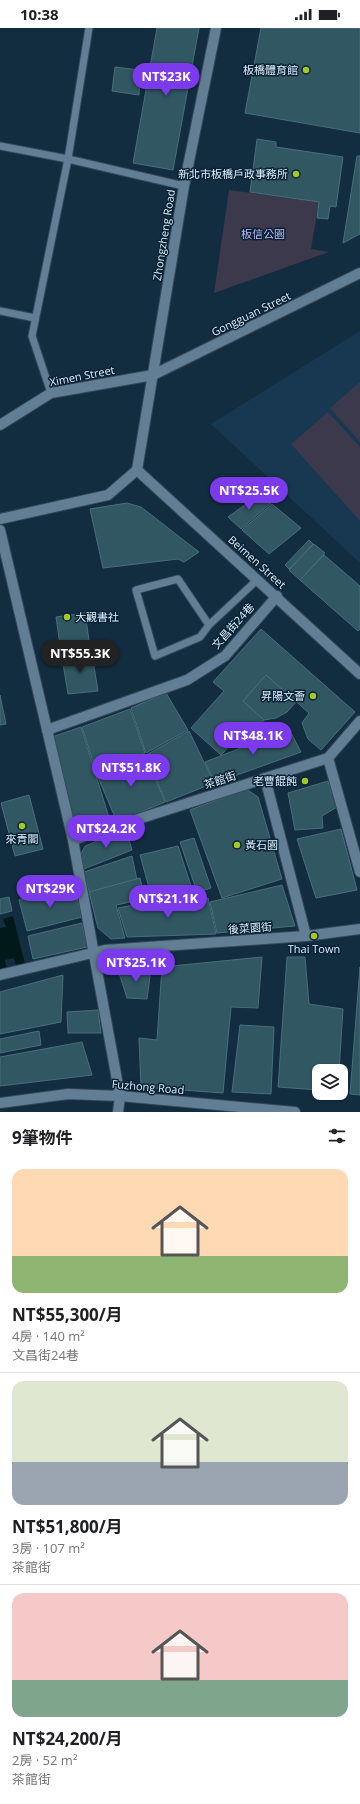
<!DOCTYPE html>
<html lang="zh-TW">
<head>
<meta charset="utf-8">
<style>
	:root { --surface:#fff; --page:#f2f2f2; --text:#202124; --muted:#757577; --line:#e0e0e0; --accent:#7c3aed }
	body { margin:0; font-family:"Open Sans","Noto Sans TC",sans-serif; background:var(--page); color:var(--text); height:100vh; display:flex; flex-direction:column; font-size:15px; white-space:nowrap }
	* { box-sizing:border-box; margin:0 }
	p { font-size:13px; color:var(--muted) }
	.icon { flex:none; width:22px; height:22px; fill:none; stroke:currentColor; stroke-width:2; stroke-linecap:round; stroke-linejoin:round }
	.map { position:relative; height:1084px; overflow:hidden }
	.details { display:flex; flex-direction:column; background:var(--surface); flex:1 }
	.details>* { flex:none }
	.tools { position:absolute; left:312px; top:1036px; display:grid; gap:8px }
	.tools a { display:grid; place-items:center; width:36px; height:36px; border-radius:8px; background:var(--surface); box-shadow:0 1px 3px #0004; font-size:20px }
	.price { position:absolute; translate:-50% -34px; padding:0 9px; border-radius:14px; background:var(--accent); color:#fff; font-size:13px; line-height:26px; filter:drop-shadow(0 1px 2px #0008) }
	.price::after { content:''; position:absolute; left:50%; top:24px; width:12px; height:9px; margin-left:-6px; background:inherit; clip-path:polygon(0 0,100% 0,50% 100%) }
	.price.active { background:#222; color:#fff }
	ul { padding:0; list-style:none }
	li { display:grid; align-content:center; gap:8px; height:212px; padding:0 12px }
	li+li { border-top:1px solid var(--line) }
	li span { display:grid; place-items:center; height:124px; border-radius:12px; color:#555 }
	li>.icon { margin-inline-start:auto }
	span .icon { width:72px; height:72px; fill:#fffc; stroke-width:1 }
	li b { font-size:17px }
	h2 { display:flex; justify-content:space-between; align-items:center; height:48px; padding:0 12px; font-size:17px }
	.status { display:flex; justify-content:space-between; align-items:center; height:28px; padding:0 20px; background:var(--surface); direction:ltr }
	.status svg { height:11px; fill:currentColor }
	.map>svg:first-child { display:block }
	.built { fill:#173850 }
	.green { fill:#3b394b }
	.water { fill:#021919 }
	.building { fill:#305762; stroke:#486f7b }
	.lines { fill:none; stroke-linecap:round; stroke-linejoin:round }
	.lane-casing { stroke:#354859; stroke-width:9 }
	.street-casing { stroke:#354859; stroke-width:12 }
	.lane { stroke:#627e95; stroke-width:7 }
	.street { stroke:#627e95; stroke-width:10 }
	.poi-dot { fill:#a4c825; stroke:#082335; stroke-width:1.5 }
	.labels { text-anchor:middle; stroke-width:3; stroke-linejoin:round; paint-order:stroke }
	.poi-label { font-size:11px; fill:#deeefb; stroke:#082335; text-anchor:end }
	.park-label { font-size:11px; fill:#beb6f0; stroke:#082335 }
	.street-label { font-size:11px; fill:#deeefb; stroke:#082335 }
</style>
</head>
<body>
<div class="status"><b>10:38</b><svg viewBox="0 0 49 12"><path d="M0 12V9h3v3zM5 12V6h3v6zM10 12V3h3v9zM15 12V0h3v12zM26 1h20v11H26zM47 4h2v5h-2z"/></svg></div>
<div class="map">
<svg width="360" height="1084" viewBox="0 0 360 1084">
	<rect width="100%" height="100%" fill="#132d40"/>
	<polygon class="built" points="360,303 360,535 211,396"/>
	<g class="green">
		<polygon points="229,162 319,174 311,221 329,224 214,265"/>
		<polygon points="360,354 360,414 330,380"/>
		<polygon points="328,384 360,419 360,493 291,416"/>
	</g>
	<polygon class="water" points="13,888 25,936 16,938 14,930 5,932 7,942 0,943 0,900 6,899 3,891"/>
	<g class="building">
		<polygon points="157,0 199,0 173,142 133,135"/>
		<polygon points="261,0 360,0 360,105 245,85"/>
		<polygon points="115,39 140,42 139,67 112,63"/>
		<polygon points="257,111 276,114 276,119 343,129 336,179 330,178 328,191 317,190 319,174 250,164"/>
		<polygon points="357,128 360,128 360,206 343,215"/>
		<polygon points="260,466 271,475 241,501 228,489"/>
		<polygon points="127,475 141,479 199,524 184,534 178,531 103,540 90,481"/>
		<polygon points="272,476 301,500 269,526 242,502"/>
		<polygon points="309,512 313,516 289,541 285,537"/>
		<polygon points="314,516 325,525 300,552 289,542"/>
		<polygon points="324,527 360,558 360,601 358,603 300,552"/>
		<polygon points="85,585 89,612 60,617 56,589"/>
		<polygon points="261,601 355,684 321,722 308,711 302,695 309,685 266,647 243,673 264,692 241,718 235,712 221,727 191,700 224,663 213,654"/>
		<polygon points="92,626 98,663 68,666 62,630"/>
		<polygon points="266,647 296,674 287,684 276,690 264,692 243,673"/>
		<polygon points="166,665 188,702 146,725 131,680"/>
		<polygon points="0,667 6,696 0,697"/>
		<polygon points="130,681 145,725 97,746 82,699"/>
		<polygon points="81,699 111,796 84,806 76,802 52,709"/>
		<polygon points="289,701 301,724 215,755 205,734"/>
		<polygon points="189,703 214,755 166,774 146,727"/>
		<polygon points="145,727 165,774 117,794 97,747"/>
		<polygon points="328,753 337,779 322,788 323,800 295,802 288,765"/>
		<polygon points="246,761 258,769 282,851 222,870 190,782"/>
		<polygon points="29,767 43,821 15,828 1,775"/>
		<polygon points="126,801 132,822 84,841 81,826 85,818"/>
		<polygon points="341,801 357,862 316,870 297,811"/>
		<polygon points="194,810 211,860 197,864 180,814"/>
		<polygon points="178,818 193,864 153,874 140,827"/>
		<polygon points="132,828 137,852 89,864 84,844"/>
		<polygon points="140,850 145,871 116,877 125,910 111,911 98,900 89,864"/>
		<polygon points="282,857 295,898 217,905 210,874"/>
		<polygon points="74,859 82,889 27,903 19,872"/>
		<polygon points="9,869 12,883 0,886 0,871"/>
		<polygon points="208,870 216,906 127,909 118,880 144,875 163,876 164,879"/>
		<polygon points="82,895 87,919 33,931 28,908"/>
		<polygon points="262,929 258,980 231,979 223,1065 141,1059 139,1010 157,1012 162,939"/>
		<polygon points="287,929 305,929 309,976 343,981 339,1043 319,1043 319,1062 278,1059"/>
		<polygon points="360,939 360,1067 350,1066"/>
		<polygon points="151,941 147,971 127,970 118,942"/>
		<polygon points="63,947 61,994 0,1006 0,964"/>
		<polygon points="98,982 101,1005 68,1005 67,984"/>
		<polygon points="240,997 274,999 271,1066 232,1064"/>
		<polygon points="39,1003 41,1017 0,1025 0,1011"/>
		<polygon points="82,1014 92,1047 0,1058 0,1029"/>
	</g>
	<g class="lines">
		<g class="lane-casing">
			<g id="lane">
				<polyline points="0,118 68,131 184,158"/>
				<polyline points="0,283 35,290"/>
				<polyline points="51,365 32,308 68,131 89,0"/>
				<polyline points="209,597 200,609 155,628 136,562 178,551 209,597 258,551"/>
			</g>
		</g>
		<g class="street-casing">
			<g id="street">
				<polyline points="0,397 51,365 153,347 360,245"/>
				<polyline points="137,442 184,158 216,0"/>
				<polyline points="137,442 360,646"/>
				<polyline points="0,491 108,467 137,442"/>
				<polyline points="0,502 73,812 120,1068 118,1084"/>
				<polyline points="47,702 187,652 225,628 277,568"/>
				<polyline points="328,730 360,844"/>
				<polyline points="265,750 306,908"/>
				<polyline points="73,812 328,730 360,693"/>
				<polyline points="0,947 105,922 306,908 360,901"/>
				<polyline points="0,1075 68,1066 120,1068 295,1084"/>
			</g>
		</g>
		<use href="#lane" class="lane"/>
		<use href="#street" class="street"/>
	</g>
	<g class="poi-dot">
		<circle cx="306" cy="42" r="4"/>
		<circle cx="296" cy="146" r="4"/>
		<circle cx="67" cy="589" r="4"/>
		<circle cx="313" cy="668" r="4"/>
		<circle cx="305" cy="753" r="4"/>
		<circle cx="22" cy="798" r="4"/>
		<circle cx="237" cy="817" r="4"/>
		<circle cx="314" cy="908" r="4"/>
	</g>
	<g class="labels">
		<g class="poi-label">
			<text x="298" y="46">板橋體育館</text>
			<text x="288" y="150">新北市板橋戶政事務所</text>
			<text x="75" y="593" text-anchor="start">大觀書社</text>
			<text x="305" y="672">昇陽文薈</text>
			<text x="297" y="757">老曹餛飩</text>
			<text x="22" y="815" text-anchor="middle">來青閣</text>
			<text x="245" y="821" text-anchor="start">黃石園</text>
			<text x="314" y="925" text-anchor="middle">Thai Town</text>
		</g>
		<g class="park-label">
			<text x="263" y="210">板信公園</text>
		</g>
		<g class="street-label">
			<text transform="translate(164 207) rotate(-81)" y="4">Zhongzheng Road</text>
			<text transform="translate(251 286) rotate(-26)" y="4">Gongguan Street</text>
			<text transform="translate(82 348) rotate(-11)" y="4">Ximen Street</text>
			<text transform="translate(257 534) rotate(42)" y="4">Beimen Street</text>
			<text transform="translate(233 598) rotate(-48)" y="4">文昌街24巷</text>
			<text transform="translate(220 752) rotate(-18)" y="4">茶館街</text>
			<text transform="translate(250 900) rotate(-4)" y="4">後菜園街</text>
			<text transform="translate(148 1059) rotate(5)" y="4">Fuzhong Road</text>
		</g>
	</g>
</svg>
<div class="tools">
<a><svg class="icon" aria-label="layers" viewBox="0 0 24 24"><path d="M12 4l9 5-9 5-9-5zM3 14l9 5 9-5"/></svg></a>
</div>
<b class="price" style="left:166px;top:69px">NT$23K</b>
<b class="price" style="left:249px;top:483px">NT$25.5K</b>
<b class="price active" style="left:80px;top:646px">NT$55.3K</b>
<b class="price" style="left:253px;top:728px">NT$48.1K</b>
<b class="price" style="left:131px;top:760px">NT$51.8K</b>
<b class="price" style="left:106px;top:821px">NT$24.2K</b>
<b class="price" style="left:50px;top:881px">NT$29K</b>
<b class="price" style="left:168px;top:891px">NT$21.1K</b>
<b class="price" style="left:136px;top:955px">NT$25.1K</b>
</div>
<section class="details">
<h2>9筆物件<svg class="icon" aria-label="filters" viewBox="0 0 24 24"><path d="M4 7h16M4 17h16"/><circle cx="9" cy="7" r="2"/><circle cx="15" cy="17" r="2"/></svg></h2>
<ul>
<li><span style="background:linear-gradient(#ffd9b3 70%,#8fb573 0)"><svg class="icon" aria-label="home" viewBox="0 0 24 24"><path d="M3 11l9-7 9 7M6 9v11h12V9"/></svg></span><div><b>NT$55,300/月</b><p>4房 · 140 m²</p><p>文昌街24巷</p></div></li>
<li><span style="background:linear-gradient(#dfe7d0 65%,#9aa5b1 0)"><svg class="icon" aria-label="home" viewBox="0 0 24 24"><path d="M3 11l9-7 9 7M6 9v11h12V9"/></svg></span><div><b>NT$51,800/月</b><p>3房 · 107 m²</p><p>茶館街</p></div></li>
<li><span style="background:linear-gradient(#f6c9c9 70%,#7fa58c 0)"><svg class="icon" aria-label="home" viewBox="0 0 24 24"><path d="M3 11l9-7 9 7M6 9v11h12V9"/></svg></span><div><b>NT$24,200/月</b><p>2房 · 52 m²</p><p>茶館街</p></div></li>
</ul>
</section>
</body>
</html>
